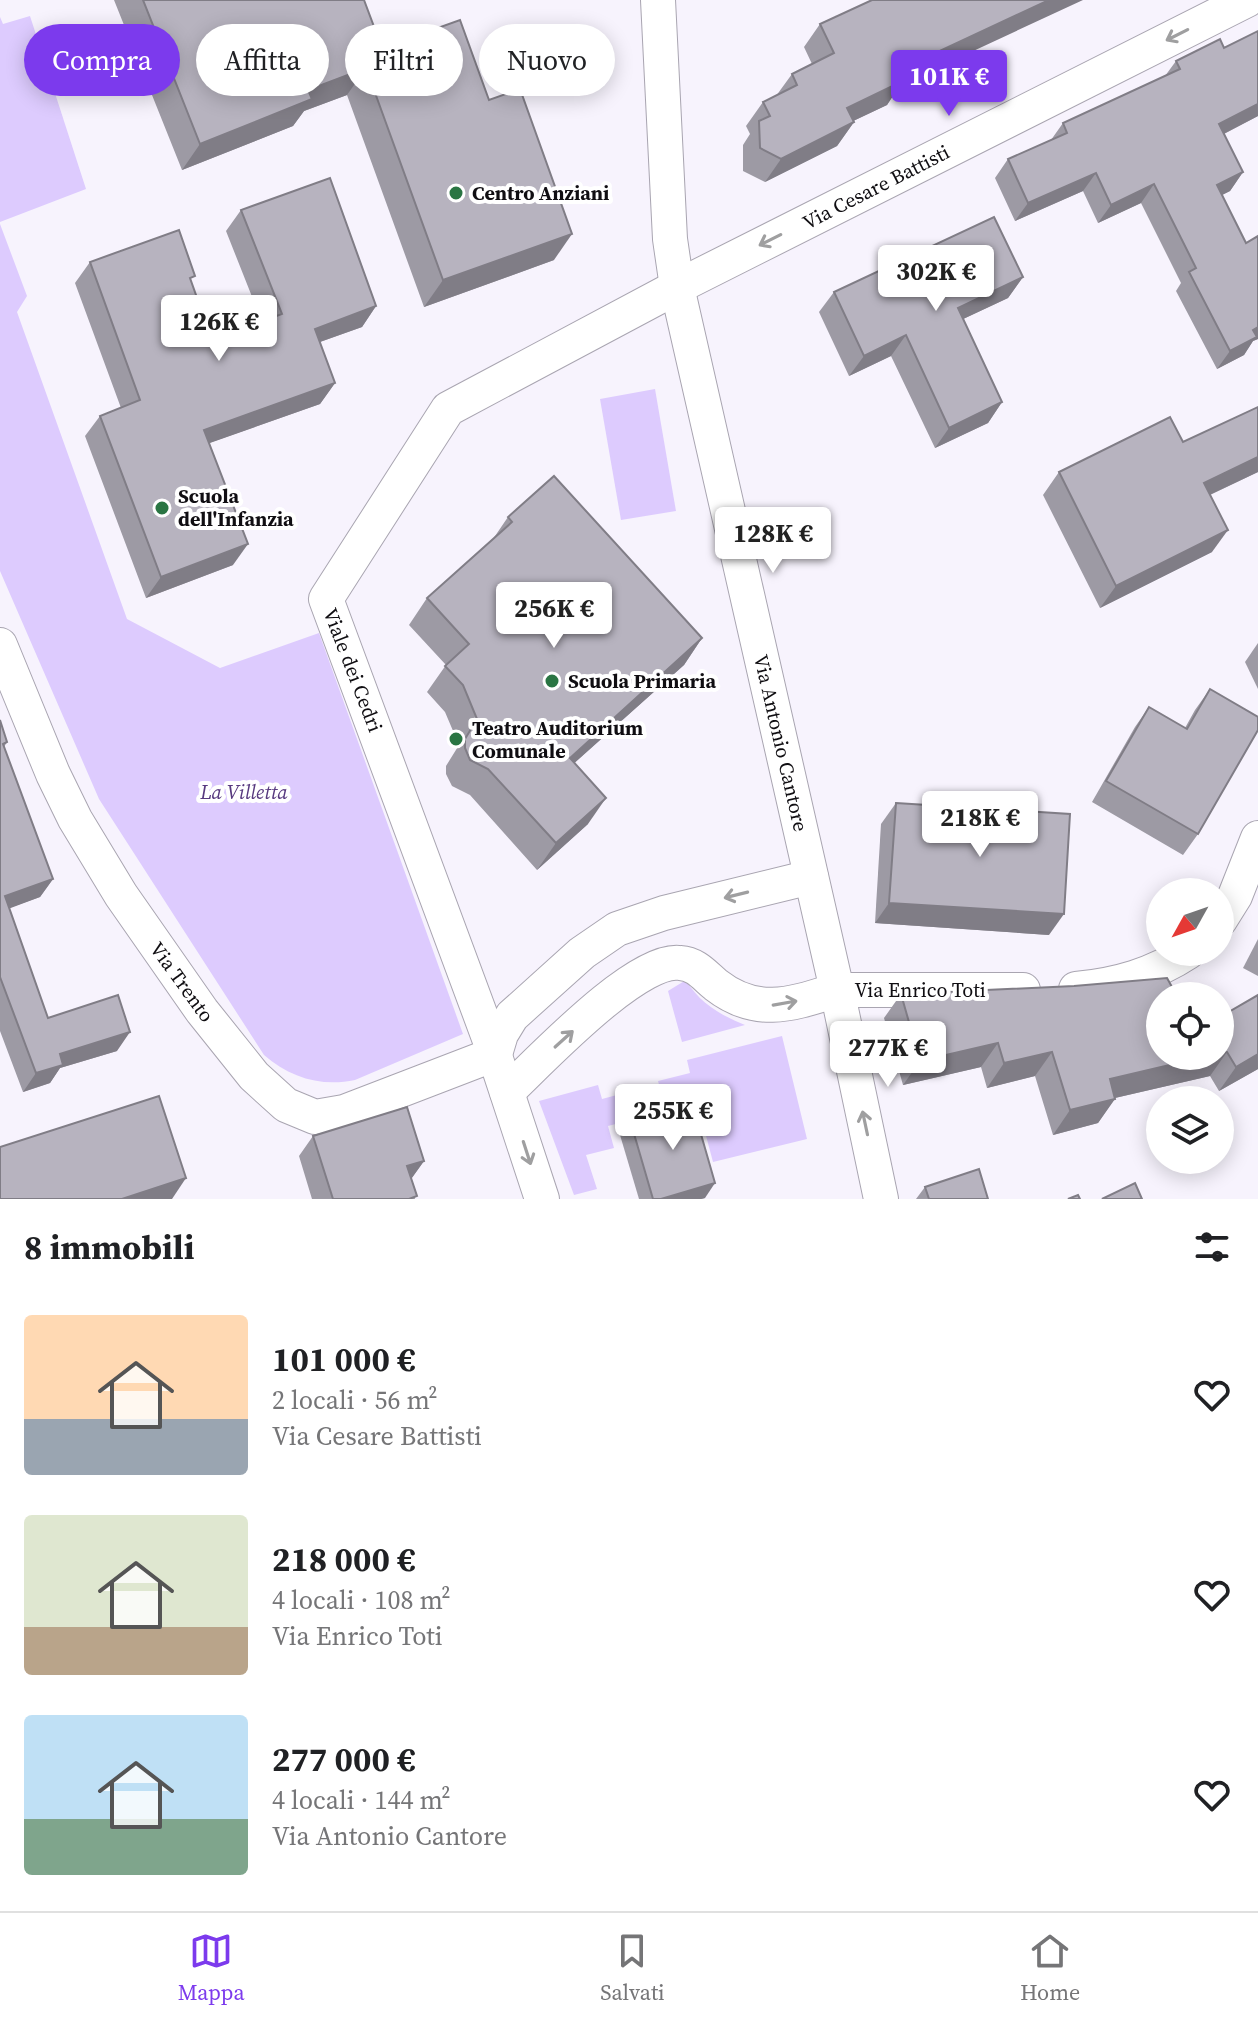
<!DOCTYPE html>
<html lang="it">
<head>
<meta charset="utf-8">
<style>
	:root { --surface:#fff; --page:#f6f6f6; --text:#202124; --muted:#757577; --line:#e0e0e0; --accent:#7c3aed }
	body { margin:0; font-family:"Source Serif 4",serif; background:var(--page); color:var(--text); height:100vh; display:flex; flex-direction:column; font-size:30px; white-space:nowrap }
	* { box-sizing:border-box; margin:0 }
	p { font-size:26px; color:var(--muted) }
	.icon { flex:none; width:44px; height:44px; fill:none; stroke:currentColor; stroke-width:2; stroke-linecap:round; stroke-linejoin:round }
	.map { position:relative; height:1199px; overflow:hidden }
	.details { display:flex; flex-direction:column; background:var(--surface); flex:1 }
	.details>* { flex:none }
	.hud { position:absolute; left:24px; top:24px; width:800px; height:72px; display:flex; gap:16px }
	.needle { width:52px; rotate:230deg }
	.fabs { position:absolute; left:1146px; top:878px; display:grid; gap:16px }
	.fabs a { display:grid; place-items:center; width:88px; height:88px; border-radius:50%; background:var(--surface); box-shadow:0 4px 20px #0003; font-size:40px }
	.price { position:absolute; translate:-50% -68px; padding:0 18px; border-radius:8px; background:#fff; color:#222; font-size:26px; line-height:52px; filter:drop-shadow(0 2px 4px #0008) }
	.price::after { content:''; position:absolute; left:50%; top:48px; width:24px; height:18px; margin-left:-12px; background:inherit; clip-path:polygon(0 0,100% 0,50% 100%) }
	.price.active { background:var(--accent); color:#fff }
	ul { padding:0; list-style:none }
	li { display:flex; align-items:center; gap:24px; height:200px; padding:0 24px }
	li span { display:grid; place-items:center; flex:none; width:224px; height:160px; border-radius:8px; color:#555 }
	li>.icon { margin-inline-start:auto }
	span .icon { width:96px; height:96px; fill:#fffc; stroke-width:1 }
	li b { font-size:34px }
	h2 { display:flex; justify-content:space-between; align-items:center; height:96px; padding:0 24px; font-size:34px }
	.pill { padding:0 28px; border-radius:36px; background:var(--surface); box-shadow:0 4px 20px #0003; font-size:28px; line-height:72px }
	.pill.active { background:var(--accent); color:#fff }
	.tab-bar { display:flex; justify-content:space-around; align-items:center; height:112px; border-top:2px solid var(--line); background:var(--surface); font-size:22px; color:var(--muted) }
	.tab-bar a { display:grid; justify-items:center; gap:4px }
	.tab-bar .active { color:var(--accent) }
	.map>svg:first-child { display:block }
	.green { fill:#ddcbfe }
	.lines { fill:none; stroke-linecap:round; stroke-linejoin:round }
	.street-casing { stroke:#a9a5b1; stroke-width:36 }
	.street { stroke:#fff; stroke-width:34 }
	.wall { fill:#9d9aa4 }
	.shaded-wall { fill:#807d86 }
	.building { fill:#b7b3bf; stroke:#807d86; stroke-width:2 }
	.oneway { stroke:#9f9fa0 }
	.poi-dot { fill:#2a7543; stroke:#fff; stroke-width:3 }
	.labels { text-anchor:middle; stroke-width:8; stroke-linejoin:round; paint-order:stroke }
	.street-label { font-size:20px; fill:#100e12; stroke:#fff }
	.poi-label { font-size:20px; font-weight:bold; fill:#100e12; stroke:#fff; text-anchor:start }
	.park-label { font-size:20px; font-style:italic; fill:#57397f; stroke:#fff }
</style>
</head>
<body>
<div class="map">
<svg width="1258" height="1199" viewBox="0 0 1258 1199">
	<rect width="100%" height="100%" fill="#f7f3fd"/>
	<g class="green">
		<polygon points="30,16 86,189 0,222 0,17 3,24"/>
		<path d="M 0,224 L 27,296 L 17,312 L 127,619 L 220,668 L 319,633 L 463,1034 L 355,1080 C 322,1087 290,1078 264,1055 L 99,799 L 0,571 Z"/>
		<polygon points="655,389 676,511 621,520 600,399"/>
		<path d="M 686,980 C 700,1004 721,1015 745,1025 L 682,1042 L 668,991 Z"/>
		<polygon points="782,1036 807,1139 713,1162 697,1102 666,1109 658,1081 690,1073 687,1060"/>
		<polygon points="598,1085 602,1099 632,1091 639,1118 608,1126 614,1148 586,1155 597,1189 574,1195 539,1101"/>
	</g>
	<g class="lines">
		<g class="street-casing">
			<g id="street">
				<polyline points="658,0 670,239 677,287 837,990 881,1199"/>
				<polyline points="0,645 53,774 75,819 121,895 202,1011 254,1076 286,1105 315,1117 344,1112 495,1054"/>
				<polyline points="1220,920 1235,896 1258,838"/>
				<path d="M 1076,989 C 1117,985 1153,975 1188,952"/>
				<polyline points="495,1054 501,1034 512,1016 582,953 617,929 664,913 811,877"/>
				<path d="M 507,1092 C 540,1061 637,957 680,963 C 696,964 704,975 716,985 C 757,1017 792,1004 837,990 L 1023,990"/>
				<polyline points="542,1199 489,1038 326,599 448,409 677,287 1247,0"/>
			</g>
		</g>
		<use href="#street" class="street"/>
	</g>
	<g class="wall">
		<polygon points="114,0 364,0 382,48 489,100 554,260 424,307 347,95 304,111 293,126 182,170"/>
		<polygon points="820,24 900,85 887,105 853,121 854,122 837,146 765,182 743,171 743,145 750,134 746,126 763,102 776,96 792,74 812,64 804,47"/>
		<polygon points="1258,31 1258,116 1224,134 1243,172 1230,191 1222,195 1246,243 1258,236 1258,339 1253,341 1244,355 1217,369 1176,291 1181,283 1141,203 1098,223 1083,191 1015,221 995,178 1008,159 1051,140 1063,123 1165,76 1176,61 1224,48"/>
		<polygon points="241,210 376,306 362,327 320,342 335,383 320,404 209,443 233,565 146,598 85,436 100,416 121,408 75,283 90,262 191,281 212,340 262,322 226,231"/>
		<polygon points="1023,277 1008,298 963,319 1002,402 988,423 935,448 891,356 849,376 819,312 834,292"/>
		<polygon points="1258,407 1258,472 1210,495 1212,552 1100,608 1043,495 1059,472 1183,442"/>
		<polygon points="508,517 702,638 684,665 574,763 588,824 537,870 470,795 452,786 446,774 446,766 459,745 445,712 427,692 446,665 409,625 427,598 493,539"/>
		<polygon points="1258,643 1258,689 1245,662"/>
		<polygon points="1210,689 1198,834 1183,855 1092,802 1135,727 1149,707 1185,728 1195,710"/>
		<polygon points="0,720 7,742 4,747 53,879 40,897 9,908 48,1018 117,1051 60,1068 50,1083 23,1092 0,1031"/>
		<polygon points="896,803 1049,935 875,923 881,824"/>
		<polygon points="1258,939 1258,976 1243,968"/>
		<polygon points="901,994 1160,1056 1258,995 1258,1069 1219,1091 1210,1076 1115,1098 1098,1123 1053,1135 1035,1076 987,1088 981,1067 903,1085 884,1018"/>
		<polygon points="630,1120 705,1198 701,1199 639,1199 620,1135"/>
		<polygon points="313,1136 424,1161 411,1179 415,1199 312,1199 299,1156"/>
		<polygon points="925,1187 988,1199 916,1199"/>
	</g>
	<g class="shaded-wall">
		<polygon points="1049,0 1083,0 900,85 887,105 830,132 847,108 899,70"/>
		<polygon points="366,68 347,95 304,111 293,126 182,170 200,144 308,90"/>
		<polygon points="1258,104 1258,116 1206,143 1219,124"/>
		<polygon points="854,122 837,146 765,182 781,159"/>
		<polygon points="1243,172 1230,191 1204,204 1217,185"/>
		<polygon points="1096,173 1083,191 1015,221 1028,203"/>
		<polygon points="1154,184 1141,203 1098,223 1111,205"/>
		<polygon points="572,234 554,260 424,307 443,280"/>
		<polygon points="1023,277 1008,298 944,328 958,308"/>
		<polygon points="376,306 362,327 300,349 315,329"/>
		<polygon points="1258,327 1258,339 1253,341 1244,355 1217,369 1230,351 1253,330"/>
		<polygon points="906,335 891,356 849,376 864,356"/>
		<polygon points="335,383 320,404 190,450 204,430"/>
		<polygon points="1002,402 988,423 935,448 949,428"/>
		<polygon points="1258,457 1258,472 1188,505 1204,483"/>
		<polygon points="1228,530 1212,552 1100,608 1116,586"/>
		<polygon points="248,544 233,565 146,598 161,577"/>
		<polygon points="702,638 684,665 551,784 570,758"/>
		<polygon points="606,798 588,824 537,870 556,843"/>
		<polygon points="53,879 40,897 0,912 5,896"/>
		<polygon points="889,903 1064,914 1049,935 875,923"/>
		<polygon points="130,1032 117,1051 60,1068 50,1083 23,1092 36,1073 60,1054"/>
		<polygon points="998,1043 981,1067 903,1085 920,1061"/>
		<polygon points="1052,1052 1035,1076 987,1088 1004,1063"/>
		<polygon points="1227,1052 1210,1076 1093,1103 1110,1079 1208,1056 1220,1056 1220,1053"/>
		<polygon points="1258,1054 1258,1069 1219,1091 1236,1067"/>
		<polygon points="1115,1099 1098,1123 1053,1135 1070,1110"/>
		<polygon points="424,1161 409,1182 407,1166"/>
		<polygon points="186,1178 172,1199 122,1199"/>
		<polygon points="715,1183 705,1198 701,1199 661,1199"/>
	</g>
	<g class="building">
		<polygon points="143,0 364,0 382,48 460,20 489,100 520,89 572,234 443,280 366,68 308,90 312,99 200,144"/>
		<polygon points="872,0 1049,0 899,70 903,81 847,108 854,122 781,159 760,148 759,121 770,116 763,102 797,85 792,74 834,53 820,24"/>
		<polygon points="1258,31 1258,104 1219,124 1243,172 1217,185 1246,243 1258,236 1258,327 1253,330 1257,337 1230,351 1189,272 1196,268 1154,184 1111,205 1096,173 1028,203 1008,159 1067,133 1063,123 1180,69 1176,61 1220,39 1224,48"/>
		<polygon points="330,178 376,306 315,329 335,383 204,430 248,544 161,577 100,416 140,400 90,262 179,230 195,276 190,278 212,340 282,314 241,210"/>
		<polygon points="994,217 1023,277 958,308 1002,402 949,428 906,335 864,356 834,292"/>
		<polygon points="1258,407 1258,457 1204,483 1228,530 1116,586 1059,472 1170,417 1183,442"/>
		<polygon points="554,476 702,638 570,758 606,798 556,843 488,769 470,760 465,748 465,739 477,719 463,685 445,666 469,644 427,598 512,522 508,517"/>
		<polygon points="1210,689 1258,717 1258,730 1198,834 1106,781 1149,707 1187,729"/>
		<polygon points="0,720 7,742 3,744 53,879 5,896 48,1018 118,995 130,1032 60,1054 63,1065 36,1073 0,977"/>
		<polygon points="896,803 1070,814 1064,914 889,903"/>
		<polygon points="1167,978 1177,996 1160,996 1160,1056 1208,1056 1110,1079 1115,1099 1070,1110 1052,1052 1004,1063 998,1043 920,1061 901,994 1074,986"/>
		<polygon points="1258,995 1258,1054 1236,1067 1227,1052 1220,1053 1220,1017"/>
		<polygon points="159,1096 186,1178 122,1199 0,1199 0,1147"/>
		<polygon points="692,1103 715,1183 661,1199 653,1199 630,1120"/>
		<polygon points="407,1107 424,1161 407,1166 417,1196 409,1199 333,1199 313,1136"/>
		<polygon points="979,1169 988,1199 929,1199 925,1187"/>
		<polygon points="1135,1183 1142,1199 1102,1199"/>
		<polygon points="1078,1195 1080,1199 1068,1199"/>
	</g>
	<defs><path id="oneway-shaft" d="M-6 0H5M1.5-3L5.5 0L1.5 3" fill="none" stroke-width="1.6" stroke-linecap="round" stroke-linejoin="round" transform="scale(2)"/></defs>
	<g class="oneway">
		<use href="#oneway-shaft" transform="translate(1177 35) rotate(153)"/>
		<use href="#oneway-shaft" transform="translate(770 240) rotate(153)"/>
		<use href="#oneway-shaft" transform="translate(736 895) rotate(166)"/>
		<use href="#oneway-shaft" transform="translate(785 1003) rotate(-10)"/>
		<use href="#oneway-shaft" transform="translate(564 1039) rotate(-42)"/>
		<use href="#oneway-shaft" transform="translate(865 1123) rotate(-102)"/>
		<use href="#oneway-shaft" transform="translate(527 1153) rotate(72)"/>
	</g>
	<g class="poi-dot">
		<circle cx="456" cy="193" r="8"/>
		<circle cx="162" cy="508" r="8"/>
		<circle cx="552" cy="681" r="8"/>
		<circle cx="456" cy="739" r="8"/>
	</g>
	<g class="labels">
		<g class="street-label">
			<text transform="translate(876 187) rotate(-27)" y="7">Via Cesare Battisti</text>
			<text transform="translate(353 670) rotate(69)" y="7">Viale dei Cedri</text>
			<text transform="translate(781 743) rotate(77)" y="7">Via Antonio Cantore</text>
			<text transform="translate(182 982) rotate(54)" y="7">Via Trento</text>
			<text x="920" y="997">Via Enrico Toti</text>
		</g>
		<g class="poi-label">
			<text x="472" y="200">Centro Anziani</text>
			<text x="178" y="503">Scuola<tspan x="178" dy="23">dell'Infanzia</tspan></text>
			<text x="568" y="688">Scuola Primaria</text>
			<text x="472" y="735">Teatro Auditorium<tspan x="472" dy="23">Comunale</tspan></text>
		</g>
		<g class="park-label">
			<text x="244" y="799">La Villetta</text>
		</g>
	</g>
</svg>
<div class="fabs">
<a><svg class="needle" viewBox="-14 -14 28 28"><path d="M0-13l5 13h-10z" fill="#e53935"/><path d="M0 13l5-13h-10z" fill="#757577"/></svg></a>
<a><svg class="icon" aria-label="locate" viewBox="0 0 24 24"><circle cx="12" cy="12" r="6"/><path d="M12 2v4M12 18v4M2 12h4M18 12h4"/></svg></a>
<a><svg class="icon" aria-label="layers" viewBox="0 0 24 24"><path d="M12 4l9 5-9 5-9-5zM3 14l9 5 9-5"/></svg></a>
</div>
<b class="price active" style="left:949px;top:118px">101K €</b>
<b class="price" style="left:936px;top:313px">302K €</b>
<b class="price" style="left:219px;top:363px">126K €</b>
<b class="price" style="left:773px;top:575px">128K €</b>
<b class="price" style="left:554px;top:650px">256K €</b>
<b class="price" style="left:980px;top:859px">218K €</b>
<b class="price" style="left:888px;top:1089px">277K €</b>
<b class="price" style="left:673px;top:1152px">255K €</b>
<div class="hud">
<a class="pill active">Compra</a>
<a class="pill">Affitta</a>
<a class="pill">Filtri</a>
<a class="pill">Nuovo</a>
</div>
</div>
<section class="details">
<h2>8 immobili<svg class="icon" aria-label="filters" viewBox="0 0 24 24"><path d="M4 7h16M4 17h16"/><circle cx="9" cy="7" r="2"/><circle cx="15" cy="17" r="2"/></svg></h2>
<ul>
<li><span style="background:linear-gradient(#ffd9b3 65%,#9aa5b1 0)"><svg class="icon" aria-label="home" viewBox="0 0 24 24"><path d="M3 11l9-7 9 7M6 9v11h12V9"/></svg></span><div><b>101 000 €</b><p>2 locali · 56 m²</p><p>Via Cesare Battisti</p></div><svg class="icon" aria-label="heart" viewBox="0 0 24 24"><path d="M12 20l-8-8c-3-5 5-10 8-4 3-6 11-1 8 4z"/></svg></li>
<li><span style="background:linear-gradient(#dfe7d0 70%,#b9a48a 0)"><svg class="icon" aria-label="home" viewBox="0 0 24 24"><path d="M3 11l9-7 9 7M6 9v11h12V9"/></svg></span><div><b>218 000 €</b><p>4 locali · 108 m²</p><p>Via Enrico Toti</p></div><svg class="icon" aria-label="heart" viewBox="0 0 24 24"><path d="M12 20l-8-8c-3-5 5-10 8-4 3-6 11-1 8 4z"/></svg></li>
<li><span style="background:linear-gradient(#bfe0f5 65%,#7fa58c 0)"><svg class="icon" aria-label="home" viewBox="0 0 24 24"><path d="M3 11l9-7 9 7M6 9v11h12V9"/></svg></span><div><b>277 000 €</b><p>4 locali · 144 m²</p><p>Via Antonio Cantore</p></div><svg class="icon" aria-label="heart" viewBox="0 0 24 24"><path d="M12 20l-8-8c-3-5 5-10 8-4 3-6 11-1 8 4z"/></svg></li>
</ul>
</section>
<nav class="tab-bar">
<a class="active"><svg class="icon" aria-label="map" viewBox="0 0 24 24"><path d="M3 6l6-2 6 2 6-2v14l-6 2-6-2-6 2zM9 4v14M15 6v14"/></svg>Mappa</a>
<a><svg class="icon" aria-label="saved" viewBox="0 0 24 24"><path d="M7 4h10v16l-5-4-5 4z"/></svg>Salvati</a>
<a><svg class="icon" aria-label="home" viewBox="0 0 24 24"><path d="M3 11l9-7 9 7M6 9v11h12V9"/></svg>Home</a>
</nav>
</body>
</html>
